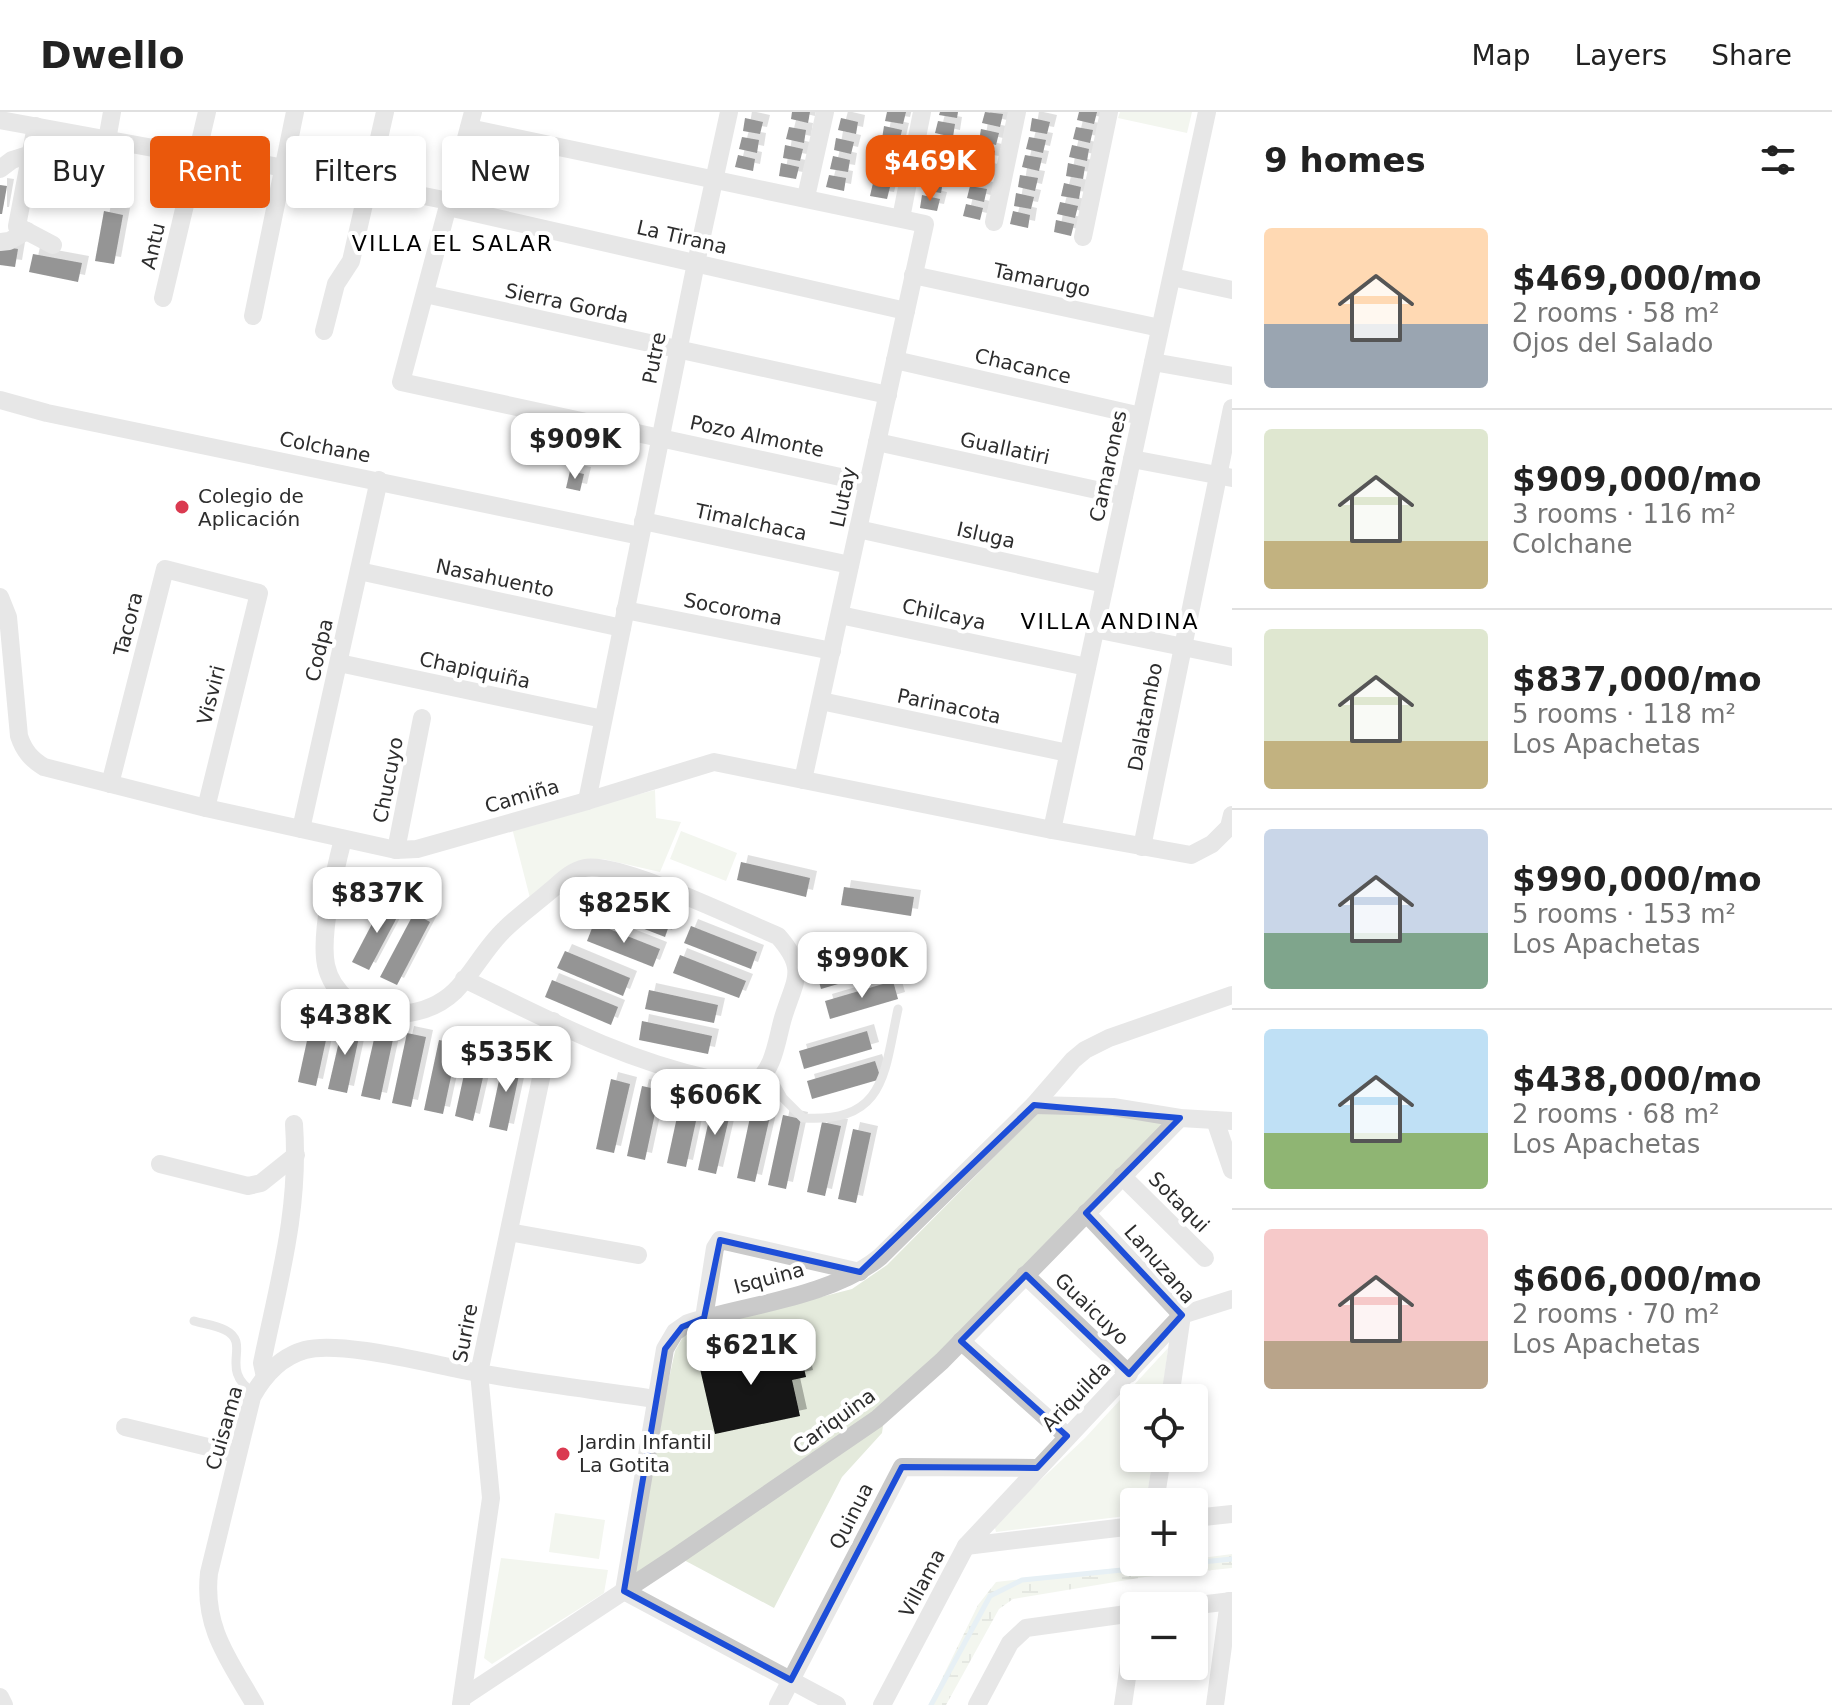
<!DOCTYPE html>
<html lang="en">
<head>
<meta charset="utf-8">
<style>
	:root { --surface:#fff; --page:#f6f6f6; --text:#222; --muted:#767676; --line:#e0e0e0; --accent:#ea580c }
	body { margin:0; font-family:"DejaVu Sans",sans-serif; background:var(--page); color:var(--text); height:100vh; display:flex; flex-direction:column; font-size:30px; white-space:nowrap }
	* { box-sizing:border-box; margin:0 }
	p { font-size:26px; color:var(--muted) }
	.icon { flex:none; width:44px; height:44px; fill:none; stroke:currentColor; stroke-width:2; stroke-linecap:round; stroke-linejoin:round }
	.map { position:relative; flex:1; overflow:hidden }
	.side { display:flex; flex-direction:column; background:var(--surface); width:600px }
	.side>* { flex:none }
	.top-card { position:absolute; left:24px; top:24px; width:760px; height:72px; display:flex; gap:16px }
	.tools { position:absolute; left:1120px; top:1272px; display:grid; gap:16px }
	.tools a { display:grid; place-items:center; width:88px; height:88px; border-radius:8px; background:var(--surface); box-shadow:0 4px 12px #0003; font-size:40px }
	.price { position:absolute; translate:-50% -68px; padding:0 18px; border-radius:16px; background:#fff; color:#222; font-size:26px; line-height:52px; filter:drop-shadow(0 2px 4px #0008) }
	.price::after { content:''; position:absolute; left:50%; top:48px; width:24px; height:18px; margin-left:-12px; background:inherit; clip-path:polygon(0 0,100% 0,50% 100%) }
	.price.current { background:var(--accent); color:#fff }
	ul { padding:0; list-style:none }
	li { display:flex; align-items:center; gap:24px; height:200px; padding:0 32px }
	li+li { border-top:2px solid var(--line) }
	li span { display:grid; place-items:center; flex:none; width:224px; height:160px; border-radius:8px; color:#555 }
	li>.icon { margin-inline-start:auto }
	span .icon { width:96px; height:96px; fill:#fffc; stroke-width:1 }
	li b { font-size:34px }
	h2 { display:flex; justify-content:space-between; align-items:center; height:96px; padding:0 32px; font-size:34px }
	.tag { padding:0 28px; border-radius:8px; background:var(--surface); box-shadow:0 4px 12px #0003; font-size:28px; line-height:72px }
	.tag.current { background:var(--accent); color:#fff }
	header { display:flex; align-items:center; gap:48px; box-sizing:border-box; height:112px; padding:0 40px; background:var(--surface); border-bottom:2px solid var(--line) }
	header strong { font-size:38px }
	nav { display:flex; gap:44px; margin-inline-start:auto; font-size:28px }
	main { display:flex; flex:1; min-height:0 }
	.map>svg:first-child { display:block }
	.green { fill:#e4eadc }
	.wetland { fill:url(#wetland-marsh) }
	.lines { fill:none; stroke-linecap:round; stroke-linejoin:round }
	.stream { stroke:#c9dee9; stroke-width:5 }
	.building { fill:#141414; filter:url(#shadow) }
	.service { stroke:#cacaca; stroke-width:9 }
	.minor { stroke:#cacaca; stroke-width:18 }
	.marked { fill:none; stroke:#1d4ed8; stroke-width:6; stroke-linejoin:round }
	.poi-dot { fill:#da3a50; stroke:#fff; stroke-width:3 }
	.labels { text-anchor:middle; stroke-width:8; stroke-linejoin:round; paint-order:stroke }
	.street-label { font-size:20px; fill:#2d2d2d; stroke:#fff }
	.poi-label { font-size:20px; fill:#2d2d2d; stroke:#fff; text-anchor:start }
	.neighbourhood-label { font-size:22px; letter-spacing:2px; fill:#000; stroke:#fff }
</style>
</head>
<body>
<header>
<strong>Dwello</strong>
<nav><a>Map</a><a>Layers</a><a>Share</a></nav>
</header>
<main>
<div class="map">
<svg width="1232" height="1593" viewBox="0 0 1232 1593">
	<defs>
		<pattern id="wetland-marsh" width="20" height="14" patternUnits="userSpaceOnUse" patternTransform="scale(2)"><rect width="20" height="14" fill="#e4eadc"/><path d="M1 5h8M5 5V1M11 12h8M15 12V8" fill="none" stroke="#c4c9bd"/></pattern>
		<filter id="shadow"><feDropShadow dx="7" dy="-7" stdDeviation="0" flood-color="#0004"/></filter>
	</defs>
	<rect width="100%" height="100%" fill="#fff"/>
	<g class="green">
		<polygon points="1120,0 1192,0 1187,21 1118,6"/>
		<polygon points="655,678 656,706 681,710 660,760 603,747 580,751 530,786 512,716"/>
		<polygon points="681,719 737,741 726,769 670,747"/>
		<polygon points="1073,999 1166,1009 1047,1139 886,1291 882,1321 842,1365 774,1496 682,1447 634,1463 664,1290 675,1239 683,1225 693,1218 852,1177 887,1153 1038,1001"/>
		<polygon points="1168,1236 1162,1286 1134,1286 1134,1346 1153,1346 1146,1390 1134,1390 1134,1403 996,1420 994,1412 1085,1326"/>
		<polygon points="555,1401 605,1408 599,1447 549,1440"/>
		<polygon points="501,1446 608,1458 604,1481 492,1552 484,1546"/>
	</g>
	<polygon class="wetland" points="1232,1442 1232,1456 1145,1465 1013,1487 999,1497 946,1593 929,1593 978,1493 996,1470 1172,1450 1194,1450 1194,1447"/>
	<g class="lines">
		<polyline class="stream" points="931,1593 990,1484 1022,1468 1232,1447"/>
	</g>
	<g class="building">
		<polygon points="792,0 810,0 808,11 791,7"/>
		<polygon points="887,0 906,0 903,12 885,9"/>
		<polygon points="940,0 958,0 957,6 939,3"/>
		<polygon points="985,0 1003,2 1000,15 982,11"/>
		<polygon points="1079,0 1097,0 1094,12 1077,8"/>
		<polygon points="745,6 763,10 760,22 743,19"/>
		<polygon points="841,6 858,10 856,22 838,18"/>
		<polygon points="1032,6 1050,10 1047,22 1030,19"/>
		<polygon points="938,9 955,12 953,25 935,21"/>
		<polygon points="884,14 902,18 899,31 882,27"/>
		<polygon points="789,15 806,18 804,31 786,27"/>
		<polygon points="1076,15 1093,18 1090,31 1073,27"/>
		<polygon points="981,17 999,21 996,33 979,29"/>
		<polygon points="742,25 759,28 757,41 739,37"/>
		<polygon points="1029,25 1046,28 1043,41 1026,37"/>
		<polygon points="836,26 854,30 851,42 834,38"/>
		<polygon points="934,27 952,31 949,43 931,39"/>
		<polygon points="43,30 92,40 89,58 40,49"/>
		<polygon points="785,33 803,37 800,49 783,46"/>
		<polygon points="1072,33 1089,37 1087,49 1069,45"/>
		<polygon points="880,35 898,38 895,51 878,47"/>
		<polygon points="977,35 995,39 992,51 975,48"/>
		<polygon points="738,43 755,47 753,59 735,55"/>
		<polygon points="1025,43 1042,46 1039,59 1022,55"/>
		<polygon points="833,44 850,48 848,60 830,57"/>
		<polygon points="930,47 947,50 945,63 927,59"/>
		<polygon points="781,51 799,55 796,67 779,64"/>
		<polygon points="1068,51 1085,55 1083,67 1066,64"/>
		<polygon points="876,53 894,57 891,69 874,65"/>
		<polygon points="973,55 991,59 988,71 971,68"/>
		<polygon points="38,62 86,71 83,90 34,80"/>
		<polygon points="829,63 846,66 844,79 826,75"/>
		<polygon points="1020,63 1038,66 1035,79 1018,75"/>
		<polygon points="926,65 943,69 941,81 923,78"/>
		<polygon points="873,71 890,75 887,87 870,84"/>
		<polygon points="1064,71 1081,75 1079,87 1061,84"/>
		<polygon points="0,73 7,74 2,102 0,102"/>
		<polygon points="970,74 987,77 984,90 967,86"/>
		<polygon points="1016,81 1034,85 1031,97 1014,94"/>
		<polygon points="922,83 940,87 937,99 920,96"/>
		<polygon points="1060,90 1078,94 1075,106 1057,102"/>
		<polygon points="966,92 983,96 980,108 963,104"/>
		<polygon points="104,99 123,103 114,152 95,149"/>
		<polygon points="1013,99 1030,103 1028,116 1010,112"/>
		<polygon points="1056,108 1074,112 1071,124 1054,120"/>
		<polygon points="0,134 18,137 15,155 0,153"/>
		<polygon points="33,142 82,151 78,170 29,160"/>
		<polygon points="570,359 584,362 580,379 566,376"/>
		<polygon points="741,750 810,766 806,785 737,768"/>
		<polygon points="844,775 914,785 911,804 841,793"/>
		<polygon points="605,782 671,808 665,825 598,799"/>
		<polygon points="385,787 402,796 369,858 352,850"/>
		<polygon points="414,801 430,810 397,873 380,865"/>
		<polygon points="594,811 660,837 653,855 587,829"/>
		<polygon points="691,814 757,840 751,857 684,831"/>
		<polygon points="565,839 630,866 623,884 557,856"/>
		<polygon points="884,839 889,857 821,877 816,859"/>
		<polygon points="680,843 746,869 739,886 673,861"/>
		<polygon points="552,868 618,895 611,913 545,885"/>
		<polygon points="893,869 898,887 830,907 825,889"/>
		<polygon points="649,878 718,893 714,911 645,897"/>
		<polygon points="313,901 331,905 316,974 298,970"/>
		<polygon points="344,908 362,911 347,981 328,977"/>
		<polygon points="642,909 712,924 708,942 639,928"/>
		<polygon points="377,914 395,918 380,988 361,984"/>
		<polygon points="867,919 872,937 804,957 799,939"/>
		<polygon points="407,921 426,925 411,995 392,991"/>
		<polygon points="439,928 458,932 443,1002 424,998"/>
		<polygon points="470,935 489,939 473,1009 455,1004"/>
		<polygon points="504,945 522,949 507,1019 489,1015"/>
		<polygon points="875,949 881,967 812,987 807,969"/>
		<polygon points="611,967 630,972 614,1041 596,1037"/>
		<polygon points="642,974 660,978 645,1048 627,1044"/>
		<polygon points="682,982 701,986 686,1055 667,1051"/>
		<polygon points="713,989 732,993 716,1062 698,1058"/>
		<polygon points="752,996 771,1000 755,1070 737,1066"/>
		<polygon points="783,1003 801,1007 786,1077 768,1073"/>
		<polygon points="822,1010 841,1014 825,1084 807,1080"/>
		<polygon points="853,1017 871,1021 856,1091 838,1087"/>
		<polygon points="777,1230 780,1244 800,1239 806,1265 792,1268 800,1304 715,1322 698,1248"/>
	</g>
	<g class="lines">
		<g class="service">
			<path d="M 767,958 L 783,986 L 803,1006 C 886,1011 884,961 898,897"/>
			<path d="M 194,1209 C 204,1212 215,1213 225,1218 C 253,1232 217,1257 254,1281"/>
		</g>
		<g class="minor">
			<polyline points="473,0 401,270 868,371"/>
			<polyline points="0,8 197,44"/>
			<polyline points="36,14 17,114 53,133"/>
			<polyline points="469,16 925,112 803,668"/>
			<polyline points="107,28 112,0"/>
			<polyline points="198,39 449,89"/>
			<polyline points="0,57 12,48 31,42"/>
			<polyline points="806,85 825,0"/>
			<polyline points="448,95 906,199"/>
			<polyline points="901,106 922,0"/>
			<polyline points="994,110 1017,0"/>
			<polyline points="1083,125 1109,0"/>
			<polyline points="0,130 9,129 27,119"/>
			<polyline points="913,163 1160,216"/>
			<polyline points="1172,165 1232,178"/>
			<polyline points="425,182 888,283"/>
			<polyline points="163,186 207,0"/>
			<polyline points="253,204 295,0"/>
			<polyline points="324,219 336,172 351,149 385,0"/>
			<polyline points="895,248 1141,304"/>
			<polyline points="1153,250 1232,264"/>
			<polyline points="0,288 47,301 640,424"/>
			<polyline points="877,330 1124,384"/>
			<polyline points="1132,347 1232,366"/>
			<polyline points="643,409 850,453"/>
			<polyline points="858,417 1105,472"/>
			<polyline points="359,459 622,516"/>
			<path d="M 0,485 L 8,505 L 19,624 C 24,639 31,647 44,655 L 206,696 L 396,738 L 417,737 L 587,689 L 714,650 L 1052,718 L 1191,743 L 1212,732 L 1229,715 L 1232,703"/>
			<polyline points="625,498 832,539"/>
			<polyline points="840,503 1087,555"/>
			<polyline points="1095,517 1232,545"/>
			<polyline points="339,551 603,607"/>
			<polyline points="821,589 1068,641"/>
			<polyline points="110,672 165,457 259,481 206,696"/>
			<polyline points="587,689 696,151 729,0"/>
			<polyline points="301,717 379,368"/>
			<polyline points="1052,718 1207,0"/>
			<path d="M 343,727 C 335,758 320,823 326,853 C 329,867 337,879 348,888 C 378,911 428,905 455,879 C 473,861 485,836 504,818 C 518,804 535,792 550,779 C 561,770 571,759 585,756 C 619,749 741,809 778,824 C 808,858 795,867 783,906 C 777,926 774,961 753,971 C 740,976 724,969 711,967 C 620,947 547,907 464,867"/>
			<polyline points="1142,735 1232,296"/>
			<polyline points="396,738 422,606"/>
			<polyline points="1034,993 1113,995 1180,1006 1232,1009"/>
			<polyline points="1215,1008 1232,1058"/>
			<polyline points="160,1052 248,1074 261,1071 296,1043"/>
			<polyline points="1122,1064 1205,1146"/>
			<polyline points="1086,1101 1182,1203 1170,1286"/>
			<polyline points="509,1120 638,1143"/>
			<polyline points="1025,1163 1129,1262"/>
			<polyline points="704,1206 715,1136 720,1128 860,1160"/>
			<polyline points="961,1229 1067,1324"/>
			<path d="M 265,1265 L 262,1251 C 279,1168 300,1098 294,1012"/>
			<polyline points="125,1315 237,1342"/>
			<polyline points="1155,1390 1162,1346"/>
			<polyline points="1194,1406 1232,1402"/>
			<polyline points="966,1434 1134,1414"/>
			<path d="M 624,1479 L 665,1237 L 675,1220 L 688,1211 C 747,1193 833,1184 880,1145 L 1034,993 L 1073,948 L 1085,938 L 1109,926 L 1232,883"/>
			<polyline points="624,1479 837,1593"/>
			<polyline points="1190,1494 1232,1489"/>
			<polyline points="0,1585 4,1593"/>
			<polyline points="462,1586 674,1446 877,1307 942,1249 1180,1006"/>
			<polyline points="461,1592 491,1386 479,1261 553,909"/>
			<path d="M 255,1593 C 229,1548 203,1516 209,1461 L 252,1285 C 264,1263 280,1245 305,1238 C 341,1228 434,1253 474,1260 C 534,1271 595,1278 655,1287"/>
			<polyline points="778,1593 902,1355 1037,1356"/>
			<polyline points="882,1593 966,1434 1182,1203 1232,1187"/>
			<polyline points="977,1593 1010,1531 1026,1516 1134,1501"/>
			<polyline points="1123,1593 1134,1518"/>
			<polyline points="1215,1593 1229,1489"/>
		</g>
	</g>
	<path d="M0 0H1232V1593H0ZM 1034,993 L 1180,1006 L 1086,1101 L 1182,1203 L 1129,1262 L 1026,1163 L 961,1229 L 1067,1324 L 1037,1356 L 902,1355 L 791,1568 L 624,1479 L 665,1237 L 682,1215 L 704,1206 L 720,1128 L 860,1160 Z" fill="#fff" fill-opacity=".55" fill-rule="evenodd"/>
	<path class="marked" d="M 1034,993 L 1180,1006 L 1086,1101 L 1182,1203 L 1129,1262 L 1026,1163 L 961,1229 L 1067,1324 L 1037,1356 L 902,1355 L 791,1568 L 624,1479 L 665,1237 L 682,1215 L 704,1206 L 720,1128 L 860,1160 Z"/>
	<g class="poi-dot">
		<circle cx="182" cy="395" r="8"/>
		<circle cx="563" cy="1342" r="8"/>
	</g>
	<g class="labels">
		<g class="street-label">
			<text transform="translate(682 125) rotate(13)" y="7">La Tirana</text>
			<text transform="translate(153 134) rotate(-77)" y="7">Antu</text>
			<text transform="translate(1042 168) rotate(12)" y="7">Tamarugo</text>
			<text transform="translate(567 191) rotate(12)" y="7">Sierra Gorda</text>
			<text transform="translate(654 246) rotate(-79)" y="7">Putre</text>
			<text transform="translate(1023 254) rotate(13)" y="7">Chacance</text>
			<text transform="translate(757 324) rotate(12)" y="7">Pozo Almonte</text>
			<text transform="translate(325 335) rotate(11)" y="7">Colchane</text>
			<text transform="translate(1005 336) rotate(12)" y="7">Guallatiri</text>
			<text transform="translate(1108 354) rotate(-78)" y="7">Camarones</text>
			<text transform="translate(843 385) rotate(-78)" y="7">Llutay</text>
			<text transform="translate(751 410) rotate(12)" y="7">Timalchaca</text>
			<text transform="translate(986 423) rotate(13)" y="7">Isluga</text>
			<text transform="translate(495 466) rotate(12)" y="7">Nasahuento</text>
			<text transform="translate(733 497) rotate(11)" y="7">Socoroma</text>
			<text transform="translate(944 502) rotate(12)" y="7">Chilcaya</text>
			<text transform="translate(128 512) rotate(-76)" y="7">Tacora</text>
			<text transform="translate(319 538) rotate(-77)" y="7">Codpa</text>
			<text transform="translate(475 558) rotate(12)" y="7">Chapiquiña</text>
			<text transform="translate(211 583) rotate(-76)" y="7">Visviri</text>
			<text transform="translate(949 594) rotate(12)" y="7">Parinacota</text>
			<text transform="translate(1145 605) rotate(-79)" y="7">Dalatambo</text>
			<text transform="translate(388 668) rotate(-79)" y="7">Chucuyo</text>
			<text transform="translate(522 684) rotate(-16)" y="7">Camiña</text>
			<text transform="translate(1179 1090) rotate(45)" y="7">Sotaqui</text>
			<text transform="translate(1160 1152) rotate(49)" y="7">Lanuzana</text>
			<text transform="translate(769 1166) rotate(-15)" y="7">Isquina</text>
			<text transform="translate(1092 1197) rotate(44)" y="7">Guaicuyo</text>
			<text transform="translate(465 1221) rotate(-79)" y="7">Surire</text>
			<text transform="translate(1076 1284) rotate(-46)" y="7">Ariquilda</text>
			<text transform="translate(834 1309) rotate(-36)" y="7">Cariquina</text>
			<text transform="translate(224 1316) rotate(-74)" y="7">Cuisama</text>
			<text transform="translate(851 1404) rotate(-63)" y="7">Quinua</text>
			<text transform="translate(922 1471) rotate(-62)" y="7">Villama</text>
		</g>
		<g class="poi-label">
			<text x="198" y="391">Colegio de<tspan x="198" dy="23">Aplicación</tspan></text>
			<text x="579" y="1337">Jardin Infantil<tspan x="579" dy="23">La Gotita</tspan></text>
		</g>
		<g class="neighbourhood-label">
			<text x="453" y="139">VILLA EL SALAR</text>
			<text x="1110" y="517">VILLA ANDINA</text>
		</g>
	</g>
</svg>
<div class="tools">
<a><svg class="icon" aria-label="locate" viewBox="0 0 24 24"><circle cx="12" cy="12" r="6"/><path d="M12 2v4M12 18v4M2 12h4M18 12h4"/></svg></a>
<a>+</a>
<a>−</a>
</div>
<b class="price current" style="left:930px;top:91px">$469K</b>
<b class="price" style="left:575px;top:369px">$909K</b>
<b class="price" style="left:377px;top:823px">$837K</b>
<b class="price" style="left:624px;top:833px">$825K</b>
<b class="price" style="left:862px;top:888px">$990K</b>
<b class="price" style="left:345px;top:945px">$438K</b>
<b class="price" style="left:506px;top:982px">$535K</b>
<b class="price" style="left:715px;top:1025px">$606K</b>
<b class="price" style="left:751px;top:1275px">$621K</b>
<div class="top-card">
<a class="tag">Buy</a>
<a class="tag current">Rent</a>
<a class="tag">Filters</a>
<a class="tag">New</a>
</div>
</div>
<section class="side">
<h2>9 homes<svg class="icon" aria-label="filters" viewBox="0 0 24 24"><path d="M4 7h16M4 17h16"/><circle cx="9" cy="7" r="2"/><circle cx="15" cy="17" r="2"/></svg></h2>
<ul>
<li><span style="background:linear-gradient(#ffd9b3 60%,#9aa5b1 0)"><svg class="icon" aria-label="home" viewBox="0 0 24 24"><path d="M3 11l9-7 9 7M6 9v11h12V9"/></svg></span><div><b>$469,000/mo</b><p>2 rooms · 58 m²</p><p>Ojos del Salado</p></div></li>
<li><span style="background:linear-gradient(#dfe7d0 70%,#c2b280 0)"><svg class="icon" aria-label="home" viewBox="0 0 24 24"><path d="M3 11l9-7 9 7M6 9v11h12V9"/></svg></span><div><b>$909,000/mo</b><p>3 rooms · 116 m²</p><p>Colchane</p></div></li>
<li><span style="background:linear-gradient(#dfe7d0 70%,#c2b280 0)"><svg class="icon" aria-label="home" viewBox="0 0 24 24"><path d="M3 11l9-7 9 7M6 9v11h12V9"/></svg></span><div><b>$837,000/mo</b><p>5 rooms · 118 m²</p><p>Los Apachetas</p></div></li>
<li><span style="background:linear-gradient(#c9d6e8 65%,#7fa58c 0)"><svg class="icon" aria-label="home" viewBox="0 0 24 24"><path d="M3 11l9-7 9 7M6 9v11h12V9"/></svg></span><div><b>$990,000/mo</b><p>5 rooms · 153 m²</p><p>Los Apachetas</p></div></li>
<li><span style="background:linear-gradient(#bfe0f5 65%,#8fb573 0)"><svg class="icon" aria-label="home" viewBox="0 0 24 24"><path d="M3 11l9-7 9 7M6 9v11h12V9"/></svg></span><div><b>$438,000/mo</b><p>2 rooms · 68 m²</p><p>Los Apachetas</p></div></li>
<li><span style="background:linear-gradient(#f6c9c9 70%,#b9a48a 0)"><svg class="icon" aria-label="home" viewBox="0 0 24 24"><path d="M3 11l9-7 9 7M6 9v11h12V9"/></svg></span><div><b>$606,000/mo</b><p>2 rooms · 70 m²</p><p>Los Apachetas</p></div></li>
</ul>
</section>
</main>
</body>
</html>
